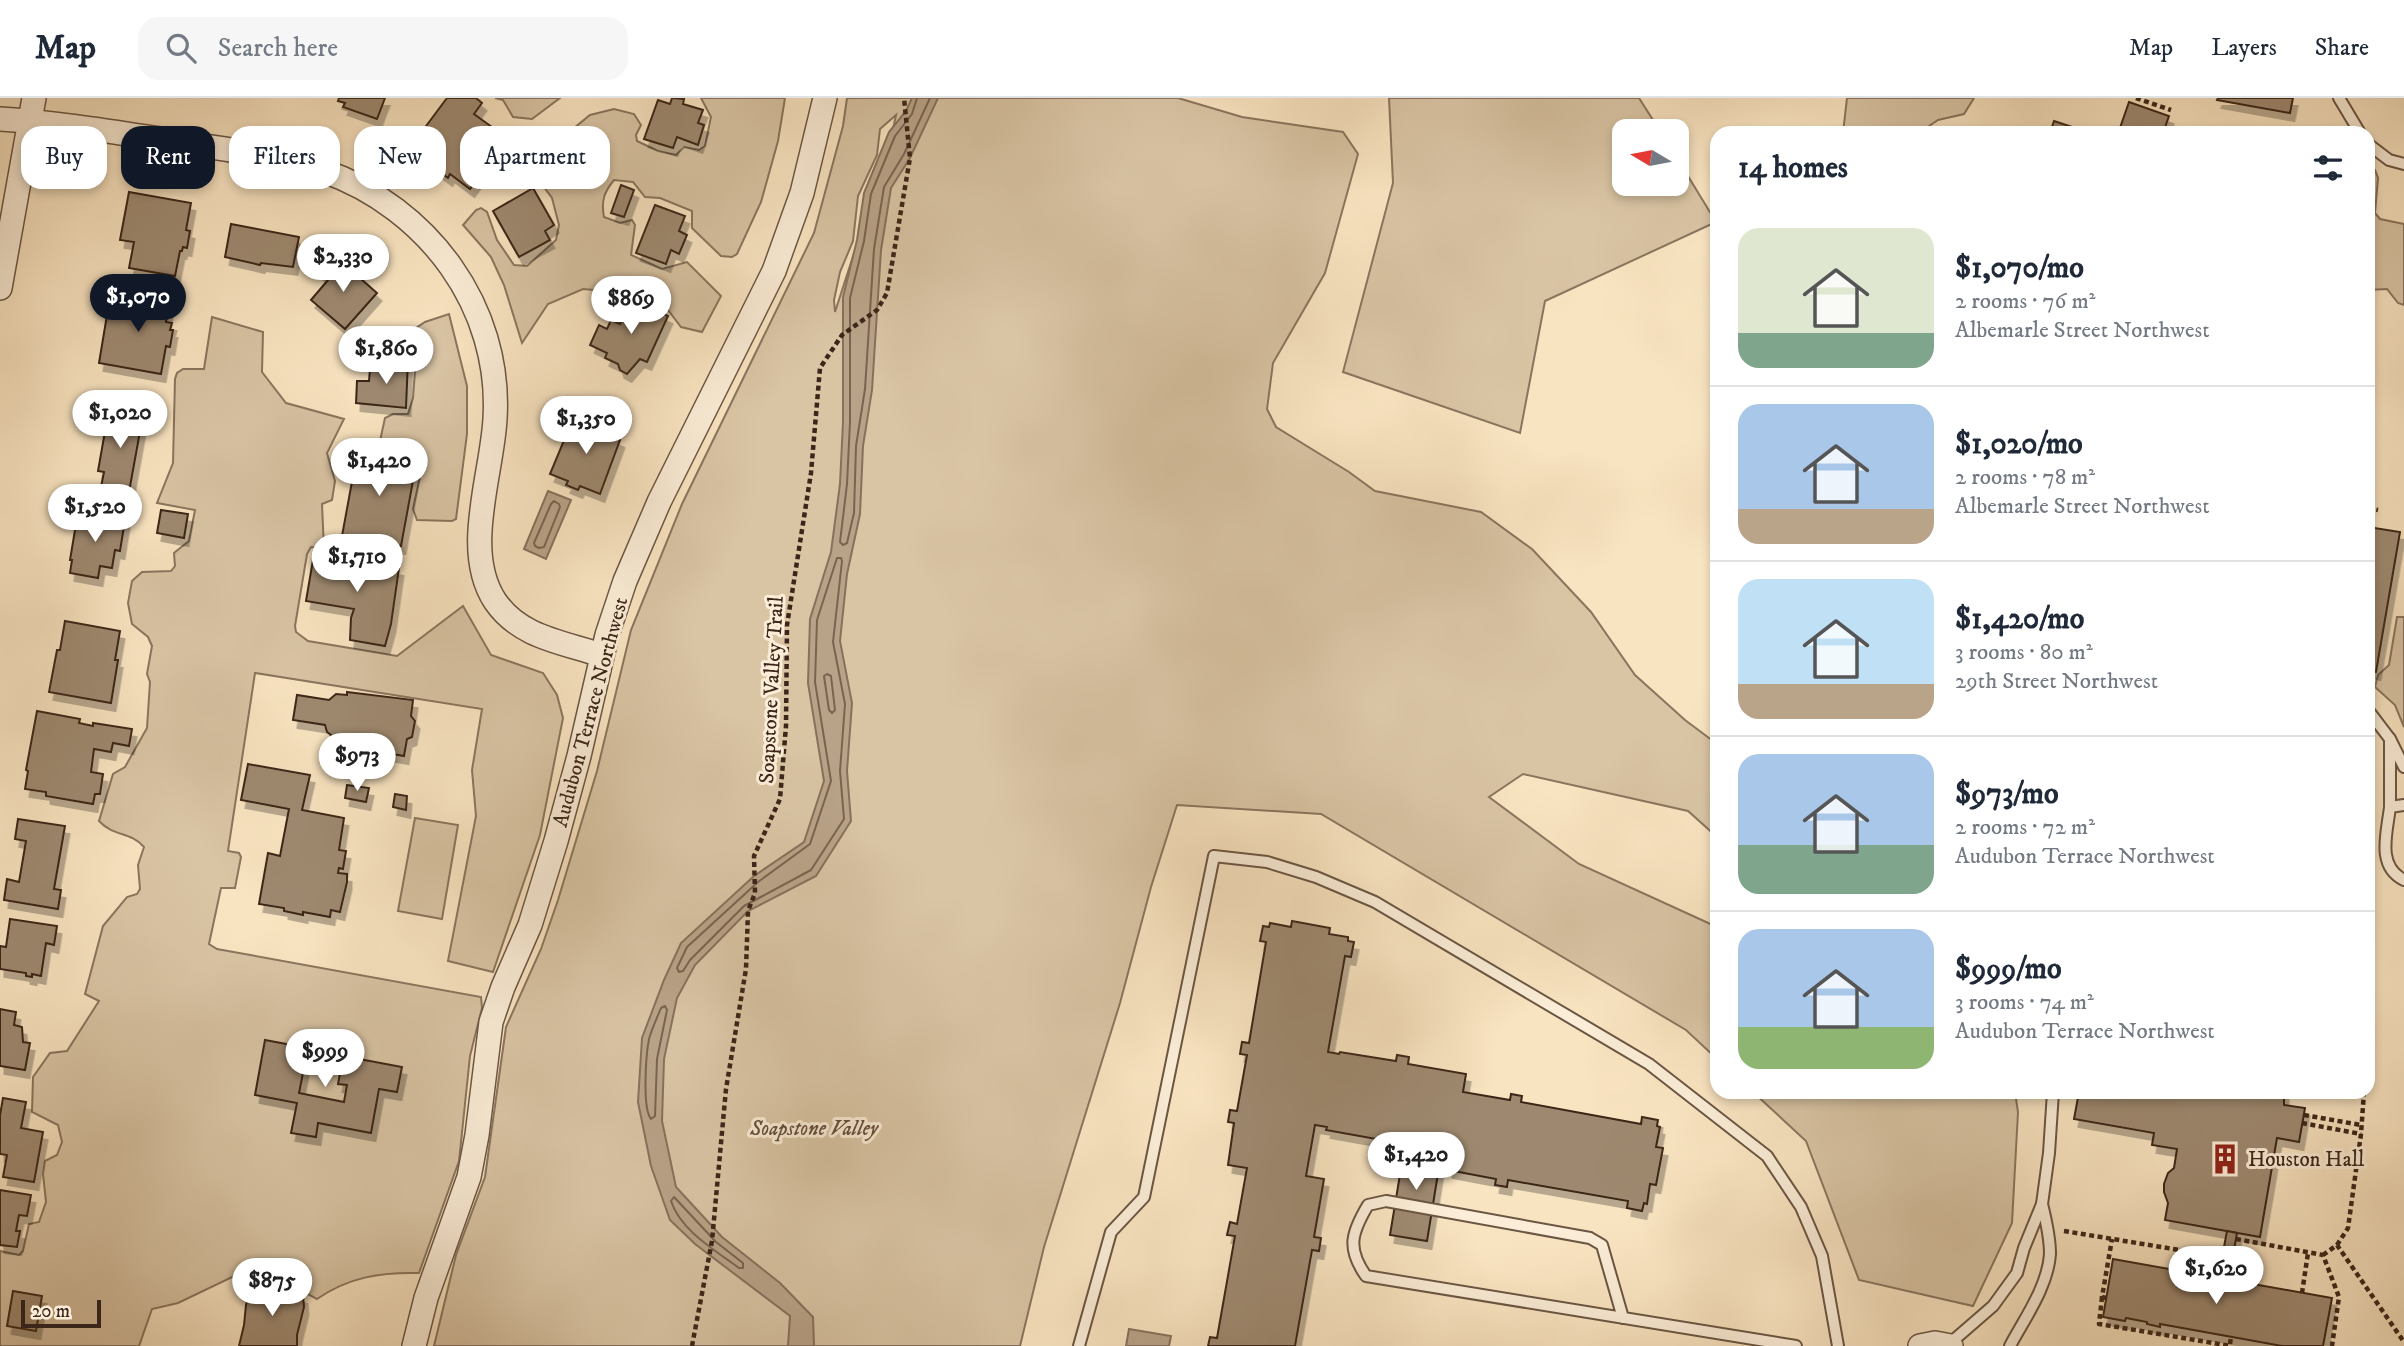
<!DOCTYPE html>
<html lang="en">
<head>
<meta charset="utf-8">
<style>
	:root { --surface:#fff; --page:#f6f6f7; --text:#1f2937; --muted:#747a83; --line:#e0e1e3; --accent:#111827 }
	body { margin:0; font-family:"IM FELL DW Pica",serif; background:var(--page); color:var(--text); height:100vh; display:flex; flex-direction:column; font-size:26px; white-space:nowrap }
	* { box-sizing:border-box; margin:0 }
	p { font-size:23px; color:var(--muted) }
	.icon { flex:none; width:38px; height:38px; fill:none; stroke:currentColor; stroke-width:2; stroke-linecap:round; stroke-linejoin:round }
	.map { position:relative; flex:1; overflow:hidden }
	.side { position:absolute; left:1710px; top:28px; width:665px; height:973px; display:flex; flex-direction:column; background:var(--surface); border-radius:21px; box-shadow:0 4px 10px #0003 }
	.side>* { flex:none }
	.banner { position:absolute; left:21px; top:28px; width:665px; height:63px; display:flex; gap:14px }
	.needle { width:46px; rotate:280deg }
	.buttons { position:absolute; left:1612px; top:21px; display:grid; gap:14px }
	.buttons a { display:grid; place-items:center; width:77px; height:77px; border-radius:14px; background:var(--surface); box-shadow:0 4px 10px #0003; font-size:35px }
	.scale { position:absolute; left:21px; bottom:18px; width:80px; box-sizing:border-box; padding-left:7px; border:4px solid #3c2619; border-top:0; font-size:19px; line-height:24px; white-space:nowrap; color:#3c2619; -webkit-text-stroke:5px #fbedd7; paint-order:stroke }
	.price { position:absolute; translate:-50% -60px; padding:0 16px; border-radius:24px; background:#fff; color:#222; font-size:23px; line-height:46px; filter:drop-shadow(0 2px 4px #0008) }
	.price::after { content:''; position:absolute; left:50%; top:42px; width:21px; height:16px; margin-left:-10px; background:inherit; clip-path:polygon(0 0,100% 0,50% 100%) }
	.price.selected { background:var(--accent); color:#fff }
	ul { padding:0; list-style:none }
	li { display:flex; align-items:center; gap:21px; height:175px; padding:0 28px }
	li+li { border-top:2px solid var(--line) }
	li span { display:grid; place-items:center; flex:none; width:196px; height:140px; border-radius:21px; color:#555 }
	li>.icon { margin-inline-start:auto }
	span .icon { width:84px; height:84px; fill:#fffc; stroke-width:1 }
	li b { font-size:30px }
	h2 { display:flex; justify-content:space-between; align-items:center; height:84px; padding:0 28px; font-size:30px }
	.pill { padding:0 24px; border-radius:21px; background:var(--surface); box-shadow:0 4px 10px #0003; font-size:24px; line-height:63px }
	.pill.selected { background:var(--accent); color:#fff }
	header { display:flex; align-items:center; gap:42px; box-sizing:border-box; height:98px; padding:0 35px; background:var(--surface); border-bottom:2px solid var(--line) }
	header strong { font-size:33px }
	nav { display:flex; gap:38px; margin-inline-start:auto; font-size:24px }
	.search { width:490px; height:63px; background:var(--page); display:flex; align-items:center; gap:18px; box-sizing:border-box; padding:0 24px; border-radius:21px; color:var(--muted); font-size:26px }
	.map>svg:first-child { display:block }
	.green { fill:#d9c4a4; stroke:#8a755e; stroke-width:2; fill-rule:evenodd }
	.water { fill:#b9a388; stroke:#87715c; stroke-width:2 }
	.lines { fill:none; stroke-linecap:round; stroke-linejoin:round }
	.shore { stroke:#7a6450; stroke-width:2 }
	.building { fill:#9e8970; stroke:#3c2619; stroke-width:2; filter:url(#shadow) }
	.service-casing { stroke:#6b5643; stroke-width:14 }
	.minor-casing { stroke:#6b5643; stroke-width:26 }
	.path { stroke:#3c2619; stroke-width:4.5; stroke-dasharray:5 3.5; stroke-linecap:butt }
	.service { stroke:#fbedd7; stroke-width:10 }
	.minor { stroke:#fbedd7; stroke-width:23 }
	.labels { text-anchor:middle; stroke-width:6; stroke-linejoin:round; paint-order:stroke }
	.street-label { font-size:21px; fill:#3c2619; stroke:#fbedd7 }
	.park-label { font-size:21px; font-style:italic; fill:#634e3c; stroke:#fbedd7 }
	.poi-label { font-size:21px; fill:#3c2619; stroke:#fbedd7; text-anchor:start }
</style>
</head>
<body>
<header>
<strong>Map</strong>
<div class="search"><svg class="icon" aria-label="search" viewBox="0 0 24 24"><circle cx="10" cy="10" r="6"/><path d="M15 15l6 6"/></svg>Search here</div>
<nav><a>Map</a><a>Layers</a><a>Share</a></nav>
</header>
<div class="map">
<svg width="2404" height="1248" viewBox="0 0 2404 1248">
	<defs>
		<filter id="shadow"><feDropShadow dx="4.5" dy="8" stdDeviation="0" flood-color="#0004"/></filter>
	</defs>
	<rect width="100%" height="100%" fill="#f9e4c1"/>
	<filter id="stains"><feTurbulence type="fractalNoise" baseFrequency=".00286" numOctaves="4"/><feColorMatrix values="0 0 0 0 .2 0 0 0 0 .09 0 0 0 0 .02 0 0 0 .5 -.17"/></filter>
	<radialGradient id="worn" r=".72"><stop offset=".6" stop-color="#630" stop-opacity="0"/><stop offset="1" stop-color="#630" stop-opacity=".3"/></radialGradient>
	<g class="green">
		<polygon points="495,0 560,0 532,21 513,19 503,2"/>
		<path d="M 701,0 L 785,0 L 778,43 L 761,104 L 737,156 L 732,159 L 721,158 L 692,130 L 692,113 L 660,100 L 645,99 L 633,84 L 614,82 C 604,94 601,103 604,119 L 620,125 L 632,122 L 635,127 L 631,157 L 662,171 L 687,164 L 721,198 L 702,234 L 681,229 L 665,208 L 627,195 L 583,191 L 548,206 L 522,245 L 504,187 L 491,159 L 463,127 L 476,112 L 481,110 L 487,114 L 497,142 L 514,167 L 527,168 L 556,142 L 559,127 L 552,100 L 538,81 L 538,69 L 551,49 L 590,17 L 614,11 L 634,16 L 641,27 L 636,37 L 637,43 L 658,53 L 676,57 L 684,49 L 699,52 L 705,48 L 711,19 Z"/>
		<path d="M 847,0 L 1178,0 L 1242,19 L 1343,34 L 1358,56 L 1325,175 L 1273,265 L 1267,311 L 1276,329 L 1349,374 L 1375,393 L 1481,414 L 1532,451 L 1591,514 L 1635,577 L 1685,622 L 1717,646 L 1717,739 L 1688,713 L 1523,676 L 1489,699 L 1579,766 L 1717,829 L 1717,961 L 1686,932 L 1321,716 L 1177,707 L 1151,789 L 1120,905 L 1044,1149 L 1020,1248 L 434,1248 L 456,1157 L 485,1079 L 506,929 L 541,851 L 558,802 L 597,673 L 631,532 L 682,406 L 814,135 L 843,28 ZM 896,17 L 891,41 L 835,214 L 834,202 L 840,174 L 853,143 L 858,98 L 877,57 L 880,31 Z"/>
		<polygon points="1389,0 1639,0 1660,33 1624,33 1624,86 1676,86 1677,60 1716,124 1545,203 1520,335 1343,274 1393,85"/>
		<polygon points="1847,0 1974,0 1964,16 1938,22 1919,35 1843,35"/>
		<polygon points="2368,68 2375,72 2378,80 2375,115 2380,121 2404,126 2404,207 2398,205 2387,191 2368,192"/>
		<polygon points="449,216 467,288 467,336 456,421 452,423 417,422 413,411 424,360 381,350 380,343 385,320 393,316 408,316 413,300 416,260 399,253 395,244 425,224"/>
		<path d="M 212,219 L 263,234 L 262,274 L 286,305 L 344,321 L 327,355 L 335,383 L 332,402 L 322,406 L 324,451 L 311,449 L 307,456 L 295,528 L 296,534 L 308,543 L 397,558 L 463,508 L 491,557 L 543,575 L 557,597 L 563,620 L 540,737 L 493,874 L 448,863 L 476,718 L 472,672 L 482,611 L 255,575 L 228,753 L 239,755 L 241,759 L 235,790 L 221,790 L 209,846 L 217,851 L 481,899 L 482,910 L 470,958 L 459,1063 L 419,1175 C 381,1174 349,1179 317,1201 L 299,1191 L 297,1177 L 251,1170 L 178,1205 L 152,1211 L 139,1248 L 0,1248 L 0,1153 L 19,1157 L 23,1153 L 29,1126 L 39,1124 L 46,1104 L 43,1076 L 45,1063 L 57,1057 L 62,1044 L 58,1027 L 32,1014 L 33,979 L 50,955 L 67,953 L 99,903 L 85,896 L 103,828 L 127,799 L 137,796 L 140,791 L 138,767 L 144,749 C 130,733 114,739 99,723 L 113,676 L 125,669 L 147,630 L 150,584 L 147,576 L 152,548 L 148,539 L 132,526 L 128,505 L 132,483 L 142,474 L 171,473 L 175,468 L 174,455 L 189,443 L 195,412 L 157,405 L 173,365 L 175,281 L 177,275 L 183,271 L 204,271 Z"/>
		<polygon points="2397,519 2404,519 2404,629 2395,607 2375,589 2378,577 2389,567"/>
		<polygon points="415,720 458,727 442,821 398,813"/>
		<polygon points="1753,994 2015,994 2018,1014 2012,1125 1973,1208 1859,1182 1806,1043"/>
	</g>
	<g class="water">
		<polygon points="912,0 938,0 910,60 891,90 881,152 872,292 863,348 860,416 847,476 840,543 852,605 847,673 851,723 816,778 748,813 695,867 677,900 664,961 662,1023 676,1089 722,1139 780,1185 813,1219 814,1248 788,1248 790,1218 695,1146 670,1122 651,1068 638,1004 642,940 664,882 681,845 754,778 804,744 824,683 808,585 810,521 831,454 840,386 843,324 843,199 857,142 864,95 889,34 906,13"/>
		<polygon points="548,393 571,402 546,461 524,451"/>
		<polygon points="1129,1231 1171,1238 1169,1248 1126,1248"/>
	</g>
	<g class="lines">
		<g class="shore">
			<polyline points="917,0 912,16 895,38 871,96 864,143 850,200 850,324 847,386 840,444 843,447 847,445 854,415 856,348 865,291 874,151 884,89 904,56 930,0"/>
			<polygon points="554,403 559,406 560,409 544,449 539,450 535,448 534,445 551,406"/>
			<polygon points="837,460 841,460 842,463 833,544 845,606 840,673 844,721 811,772 744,808 690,862 683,873 679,874 677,870 687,849 758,784 810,746 831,683 815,584 817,522"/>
			<polygon points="827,576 831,578 835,612 832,615 829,612 824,578"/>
			<path d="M 665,908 L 667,912 L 657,961 L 655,1018 L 651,1021 C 642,1010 646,956 649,941 C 652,930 657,920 661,910 Z"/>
			<path d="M 674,1099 L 716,1144 L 743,1165 L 743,1170 L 739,1170 C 715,1152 681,1133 671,1103 Z"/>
		</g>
	</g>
	<g class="building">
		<polygon points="339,0 385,0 377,21 343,9 345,5 338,3"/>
		<polygon points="447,0 476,0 482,5 474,16 507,40 470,91 450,76 448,80 409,51"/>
		<polygon points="672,0 684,1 683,6 703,12 698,25 704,27 698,47 677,39 673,50 644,41 658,2 670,6"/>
		<polygon points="2218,0 2293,0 2290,15 2217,2"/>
		<polygon points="2129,4 2169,18 2163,35 2134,35 2120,30"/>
		<polygon points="2054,23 2090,35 2050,35"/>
		<polygon points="621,87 634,92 624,119 611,115"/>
		<polygon points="533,90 554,127 545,133 550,142 519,159 493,113"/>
		<polygon points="129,94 191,105 186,132 190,133 187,150 183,149 182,153 180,153 175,178 129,170 134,144 120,142"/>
		<polygon points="655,107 685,118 679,133 687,137 679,156 671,152 666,166 636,155"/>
		<polygon points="231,126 299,139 293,169 261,165 260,167 225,159"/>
		<polygon points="331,160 341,168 343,165 377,195 345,231 311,202 328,182 319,174"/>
		<polygon points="125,192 170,200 166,224 172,225 170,232 173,232 170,249 166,248 161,276 99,265 107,217 120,217"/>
		<polygon points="632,202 668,218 647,264 640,261 627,276 620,272 618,266 605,260 607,255 590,247 599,227 607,231 611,222 620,226"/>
		<polygon points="389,260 408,261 406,310 356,305 357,283 369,283 370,271 388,272"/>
		<polygon points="115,310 139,314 137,327 141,328 129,394 101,389 104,374 98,373 107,322 112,323"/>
		<polygon points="592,317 609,324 605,335 620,342 600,396 580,388 578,392 566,387 568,383 550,376 570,328 585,334"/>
		<polygon points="358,351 417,361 401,448 342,438"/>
		<polygon points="161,412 188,416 184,440 157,435"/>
		<polygon points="78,414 125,422 120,453 115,452 112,470 100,468 98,480 70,475 72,462 70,462"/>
		<polygon points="2368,429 2400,434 2376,574 2368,572"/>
		<polygon points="314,456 399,470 391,526 385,548 350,542 351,520 354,511 306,503"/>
		<polygon points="65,523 120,533 115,562 118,562 111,605 49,594 57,552 60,552"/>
		<polygon points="347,594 413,602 411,618 415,623 412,639 407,641 404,658 369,652 370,648 339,643 327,634 325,627 293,622 297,597 329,602 336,596 347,597"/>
		<polygon points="37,613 80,621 79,625 93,628 93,625 132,631 129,648 113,645 111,654 94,651 91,674 103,676 100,696 95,696 93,706 46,698 46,694 25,691 28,673 26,672"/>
		<polygon points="248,666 310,677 302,712 344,720 339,752 346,753 343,771 339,770 338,775 347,776 347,784 340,814 331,812 330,819 303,814 303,817 284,813 284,810 259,806 268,755 280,758 289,711 241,702"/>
		<polygon points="347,687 369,690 366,704 345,700"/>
		<polygon points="395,696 407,698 406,712 393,709"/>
		<polygon points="18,721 65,728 54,791 61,792 58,811 4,802 7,781 19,784 26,743 15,741"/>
		<polygon points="10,821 57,828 54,847 46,845 41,878 32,876 32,879 26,878 26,875 0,871 0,848 6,849"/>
		<polygon points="1292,823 1330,830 1329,836 1348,839 1348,843 1354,844 1351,859 1345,858 1328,954 1339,956 1340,954 1396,963 1397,957 1409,959 1408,966 1466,976 1463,994 1510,1002 1511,996 1522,998 1521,1004 1641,1026 1642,1019 1658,1022 1657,1028 1660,1029 1656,1049 1663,1050 1656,1087 1650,1086 1647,1106 1644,1105 1642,1113 1627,1110 1628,1103 1508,1082 1507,1089 1495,1087 1496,1081 1448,1072 1451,1053 1396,1043 1394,1050 1381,1048 1382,1042 1326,1032 1327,1029 1315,1027 1306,1078 1324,1081 1314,1139 1321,1140 1319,1153 1312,1152 1295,1248 1208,1248 1210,1239 1217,1240 1235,1138 1227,1137 1230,1124 1237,1126 1247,1070 1228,1067 1234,1025 1228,1024 1230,1012 1237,1013 1247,957 1240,956 1242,944 1249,945 1266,844 1260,843 1263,828 1269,829 1270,825 1291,829"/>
		<polygon points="0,911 16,914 14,927 22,929 23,944 30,945 25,972 0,968"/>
		<polygon points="265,942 308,950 299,995 344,1004 347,987 338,986 343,958 402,969 397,994 379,991 371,1035 318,1025 316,1039 291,1035 297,1005 255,997"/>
		<polygon points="2079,994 2284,994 2284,1007 2305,1010 2299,1044 2277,1040 2260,1139 2165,1122 2168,1105 2164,1094 2164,1086 2168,1075 2174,1070 2177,1051 2152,1047 2154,1035 2074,1021"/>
		<polygon points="3,1000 26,1004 21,1030 43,1034 34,1084 3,1079 7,1057 0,1056 0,1017"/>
		<polygon points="1405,1046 1442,1051 1427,1143 1390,1137"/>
		<polygon points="0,1092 31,1097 27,1118 19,1117 16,1133 20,1133 17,1149 0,1147"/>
		<polygon points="2227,1133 2237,1135 2234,1152 2242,1153 2237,1183 2226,1182 2229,1166 2221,1165"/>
		<polygon points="2113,1161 2332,1200 2323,1248 2282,1248 2160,1226 2160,1229 2147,1226 2147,1224 2126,1220 2125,1223 2103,1219"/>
		<polygon points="251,1189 278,1190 303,1198 304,1209 297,1237 297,1248 239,1248 244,1227 246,1207"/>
		<polygon points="13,1193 42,1198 36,1233 7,1228"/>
	</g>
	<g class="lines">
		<g class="service-casing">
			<g id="service">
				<polyline points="2339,0 2360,35"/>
				<polyline points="2368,46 2389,62 2404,66"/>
				<polyline points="2368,612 2390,641 2404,669"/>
				<path d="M 2404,707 L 2390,709 C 2387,735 2376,768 2404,782"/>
				<polyline points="2390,709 2390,641"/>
				<path d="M 1623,1220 L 1602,1147 L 1590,1140 L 1386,1103 L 1368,1107 C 1352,1134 1346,1150 1366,1178 L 1796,1248"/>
				<polyline points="1948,1247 1993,1208 2017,1175 2024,1150 2042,1106 2049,1055 2053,994"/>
				<polyline points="1079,1248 1111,1134 1144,1099 1214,758 1267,764 1316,779 1375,804 1649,966 1767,1058 1801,1109 1822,1158 1838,1248"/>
				<path d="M 2010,1248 C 2025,1220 2048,1188 2050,1156 C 2050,1139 2046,1122 2042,1106"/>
			</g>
		</g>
		<g class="minor-casing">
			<g id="minor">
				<path d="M 0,21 C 60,25 119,35 179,44 C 227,52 278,57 324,73 C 428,110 502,209 495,321 C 492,377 462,453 495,503 C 520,540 563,544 601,557"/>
				<polyline points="0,190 34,0"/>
				<polyline points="414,1248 426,1200 469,1079 477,1037 491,924 503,889 530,827 556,743 579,658 607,537 625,483 659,404 774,173 802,95 825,0"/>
				<polyline points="1920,1248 1935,1245 1951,1248"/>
			</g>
		</g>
		<g class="path">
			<polyline points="2136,0 2171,12"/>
			<polyline points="2368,410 2378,412"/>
			<polyline points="2304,1017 2361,1027"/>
			<polyline points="2302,1025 2361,1036"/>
			<polyline points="2064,1133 2222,1159"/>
			<polyline points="2236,1141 2323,1157 2339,1199 2332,1248"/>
			<polyline points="2337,1147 2348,1130 2361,1036 2364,994"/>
			<polyline points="2323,1157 2337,1147 2404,1244"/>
			<polyline points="2302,1195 2308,1155"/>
			<polyline points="2102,1199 2099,1226 2231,1248"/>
			<polyline points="2106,1200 2102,1199 2112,1141"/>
			<polyline points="2230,1246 2231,1239"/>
			<polyline points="692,1248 712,1143 726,991 746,871 748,813 755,795 754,758 780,701 786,628 787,527 811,375 820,270 842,237 877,212 887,195 910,60 904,0"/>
		</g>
		<use href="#service" class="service"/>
		<use href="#minor" class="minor"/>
	</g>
	<defs>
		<g id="building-bare" transform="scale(2.415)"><path d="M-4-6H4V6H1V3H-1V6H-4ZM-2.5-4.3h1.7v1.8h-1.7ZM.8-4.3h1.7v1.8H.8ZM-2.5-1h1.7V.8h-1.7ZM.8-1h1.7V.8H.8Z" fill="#8f2418" stroke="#fbedd7" stroke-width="2.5" paint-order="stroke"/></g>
	</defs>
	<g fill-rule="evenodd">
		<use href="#building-bare" x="2225" y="1061"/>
	</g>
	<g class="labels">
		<g class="street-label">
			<text transform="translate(771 592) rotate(-87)" y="7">Soapstone Valley Trail</text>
			<text transform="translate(590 614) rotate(-75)" y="7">Audubon Terrace Northwest</text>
		</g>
		<g class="park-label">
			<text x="814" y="1037">Soapstone Valley</text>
		</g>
		<g class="poi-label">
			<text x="2248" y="1068">Houston Hall</text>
		</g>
	</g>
	<rect width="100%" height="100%" filter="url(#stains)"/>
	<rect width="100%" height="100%" fill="url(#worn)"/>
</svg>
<div class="buttons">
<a><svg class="needle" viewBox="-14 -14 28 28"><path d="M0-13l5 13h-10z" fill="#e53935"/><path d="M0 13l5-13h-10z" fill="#747a83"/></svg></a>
</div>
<div class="scale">20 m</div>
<b class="price" style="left:343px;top:196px">$2,330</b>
<b class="price selected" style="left:138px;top:236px">$1,070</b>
<b class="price" style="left:631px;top:238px">$869</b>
<b class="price" style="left:386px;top:288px">$1,860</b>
<b class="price" style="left:120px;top:352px">$1,020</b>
<b class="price" style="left:586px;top:358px">$1,350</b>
<b class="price" style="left:379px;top:400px">$1,420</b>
<b class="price" style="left:95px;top:446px">$1,520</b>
<b class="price" style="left:357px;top:496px">$1,710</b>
<b class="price" style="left:357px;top:695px">$973</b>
<b class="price" style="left:325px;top:991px">$999</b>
<b class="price" style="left:1416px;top:1094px">$1,420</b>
<b class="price" style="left:2216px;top:1208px">$1,620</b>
<b class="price" style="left:272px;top:1220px">$875</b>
<div class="banner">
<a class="pill">Buy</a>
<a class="pill selected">Rent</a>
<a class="pill">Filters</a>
<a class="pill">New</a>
<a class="pill">Apartment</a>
</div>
<section class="side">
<h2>14 homes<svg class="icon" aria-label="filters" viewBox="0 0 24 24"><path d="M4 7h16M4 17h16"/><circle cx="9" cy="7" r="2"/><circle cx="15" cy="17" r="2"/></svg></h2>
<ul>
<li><span style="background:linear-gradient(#dfe7d0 75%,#7fa58c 0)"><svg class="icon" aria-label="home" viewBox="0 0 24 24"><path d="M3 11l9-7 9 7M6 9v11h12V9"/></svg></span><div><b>$1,070/mo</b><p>2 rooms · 76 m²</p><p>Albemarle Street Northwest</p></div></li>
<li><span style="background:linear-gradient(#a9c7e8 75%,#b9a48a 0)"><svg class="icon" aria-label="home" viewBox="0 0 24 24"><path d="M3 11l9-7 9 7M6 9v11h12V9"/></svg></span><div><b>$1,020/mo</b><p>2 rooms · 78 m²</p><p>Albemarle Street Northwest</p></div></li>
<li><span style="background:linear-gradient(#bfe0f5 75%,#b9a48a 0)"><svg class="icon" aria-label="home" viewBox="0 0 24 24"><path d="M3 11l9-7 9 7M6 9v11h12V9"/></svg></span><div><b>$1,420/mo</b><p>3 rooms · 80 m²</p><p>29th Street Northwest</p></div></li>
<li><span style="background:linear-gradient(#a9c7e8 65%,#7fa58c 0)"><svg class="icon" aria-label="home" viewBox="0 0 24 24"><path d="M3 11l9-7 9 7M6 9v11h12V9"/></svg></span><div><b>$973/mo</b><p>2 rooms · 72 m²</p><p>Audubon Terrace Northwest</p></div></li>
<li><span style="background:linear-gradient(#a9c7e8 70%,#8fb573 0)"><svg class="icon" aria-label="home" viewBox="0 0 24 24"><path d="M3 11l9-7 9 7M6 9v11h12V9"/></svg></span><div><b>$999/mo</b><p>3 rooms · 74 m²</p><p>Audubon Terrace Northwest</p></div></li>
</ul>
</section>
</div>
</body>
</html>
